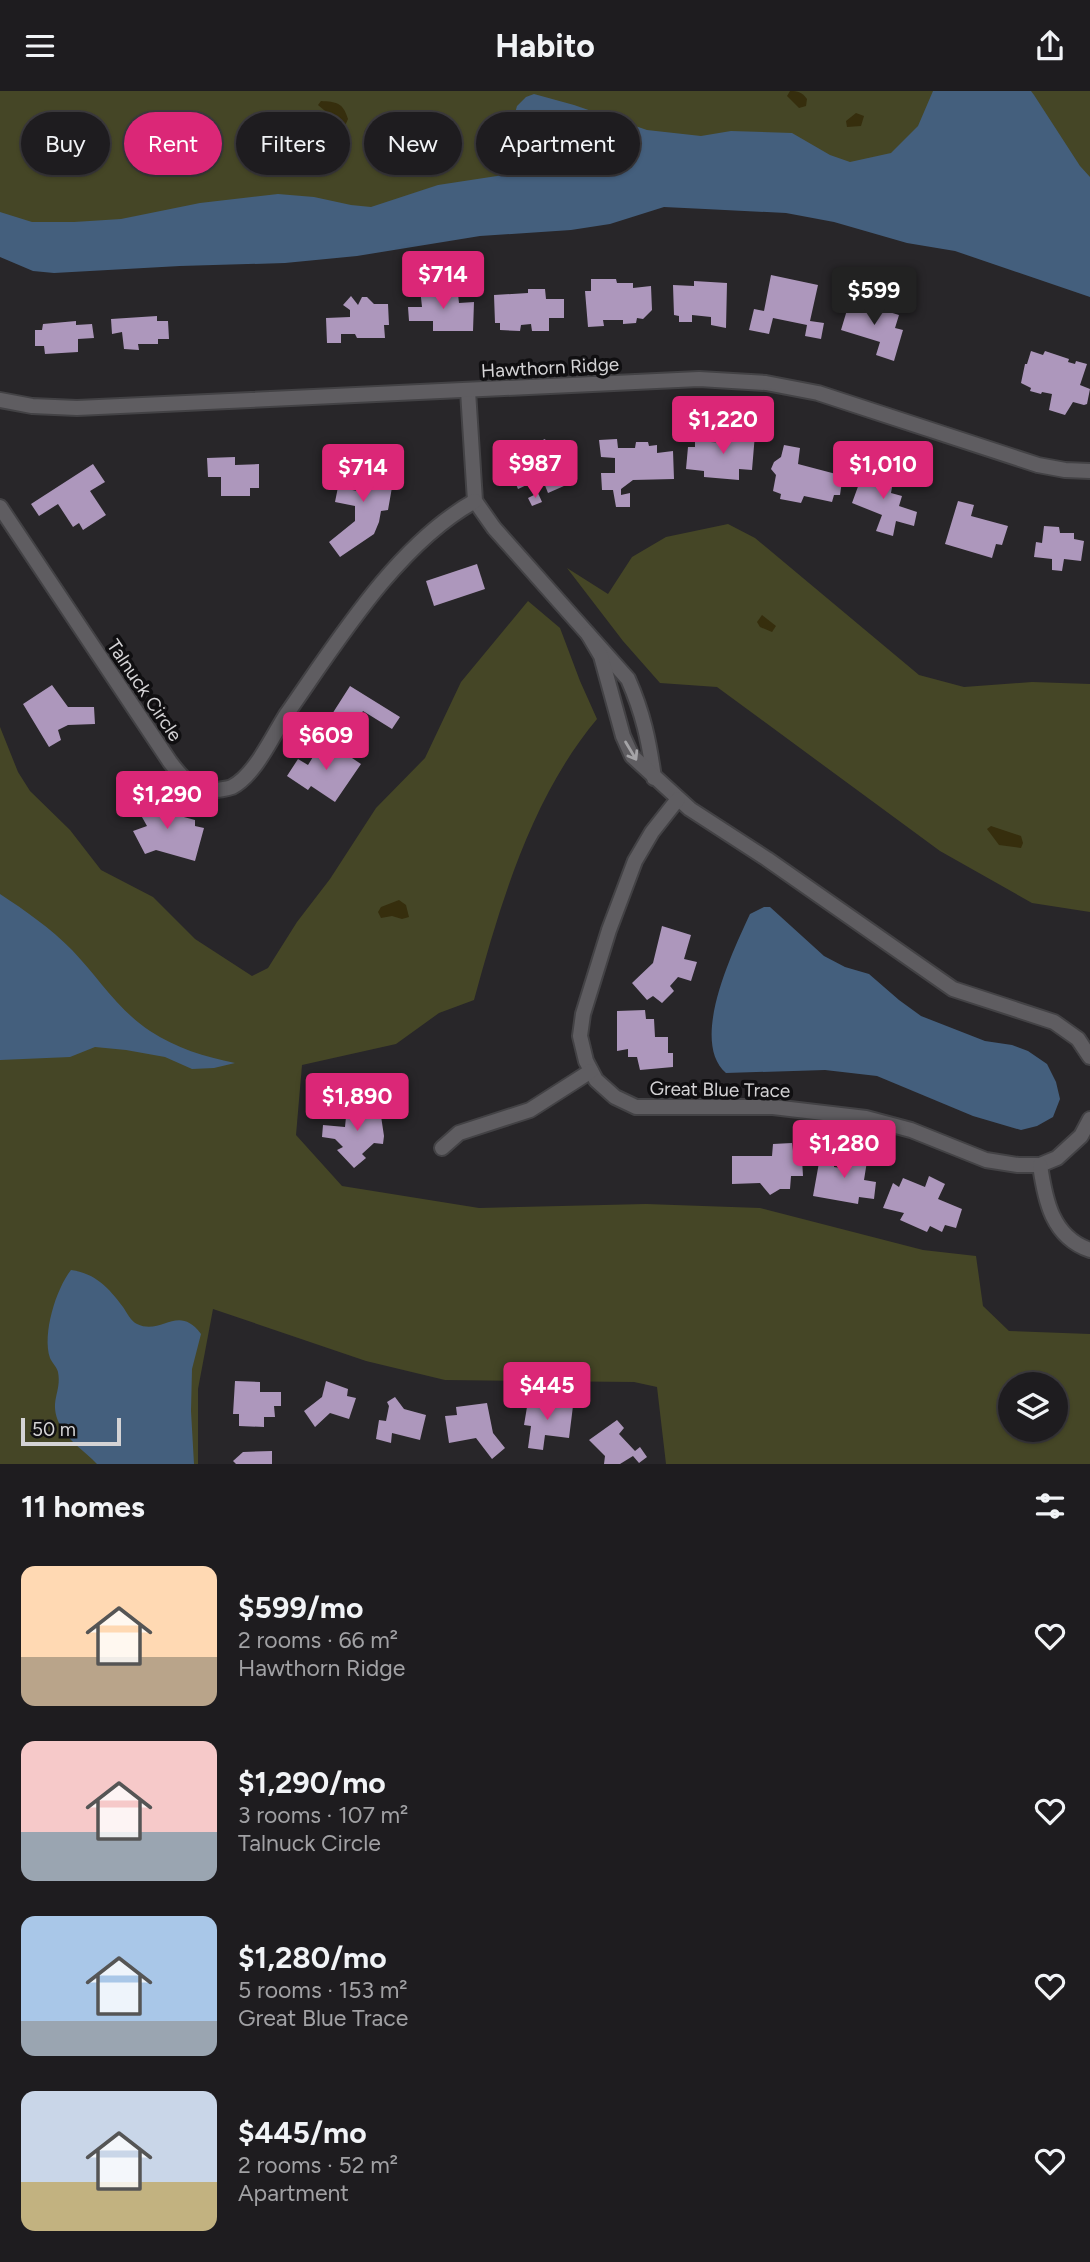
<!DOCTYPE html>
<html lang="en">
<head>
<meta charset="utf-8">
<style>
	:root { --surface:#1e1c1f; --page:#262528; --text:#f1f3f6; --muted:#a1a1a4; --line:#3c3a3d; --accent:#db2777 }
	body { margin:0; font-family:Figtree,sans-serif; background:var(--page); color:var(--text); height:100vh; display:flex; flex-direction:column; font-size:26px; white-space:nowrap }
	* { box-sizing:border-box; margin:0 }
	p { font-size:23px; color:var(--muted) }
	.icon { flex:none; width:38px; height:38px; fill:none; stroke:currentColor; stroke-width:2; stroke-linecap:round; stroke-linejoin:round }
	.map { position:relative; height:1373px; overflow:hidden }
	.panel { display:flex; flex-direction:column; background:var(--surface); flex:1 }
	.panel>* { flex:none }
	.guide { position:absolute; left:21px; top:21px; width:700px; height:63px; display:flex; gap:14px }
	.controls { position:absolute; left:998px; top:1281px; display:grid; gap:14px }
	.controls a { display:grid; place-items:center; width:70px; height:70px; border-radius:50%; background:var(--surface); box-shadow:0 2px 5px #0004,0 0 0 2px var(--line); font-size:35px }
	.scale { position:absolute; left:21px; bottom:18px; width:100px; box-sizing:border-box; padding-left:7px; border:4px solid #d4d3d5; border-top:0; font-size:19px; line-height:24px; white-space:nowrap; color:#d4d3d5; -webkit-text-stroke:5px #100f11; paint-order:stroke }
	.price { position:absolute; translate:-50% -60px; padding:0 16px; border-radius:7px; background:var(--accent); color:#fff; font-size:23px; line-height:46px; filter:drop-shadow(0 2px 4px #0008) }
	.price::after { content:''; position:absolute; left:50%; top:42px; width:21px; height:16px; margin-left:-10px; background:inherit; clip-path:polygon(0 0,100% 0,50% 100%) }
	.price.selected { background:#222; color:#fff }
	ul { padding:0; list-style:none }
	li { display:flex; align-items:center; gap:21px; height:175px; padding:0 21px }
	li span { display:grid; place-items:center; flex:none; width:196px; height:140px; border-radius:14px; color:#555 }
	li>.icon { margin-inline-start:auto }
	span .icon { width:84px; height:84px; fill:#fffc; stroke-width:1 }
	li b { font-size:30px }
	h2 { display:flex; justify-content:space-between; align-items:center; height:84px; padding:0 21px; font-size:30px }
	.chip { padding:0 24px; border-radius:32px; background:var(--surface); box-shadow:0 2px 5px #0004,0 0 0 2px var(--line); font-size:24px; line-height:63px }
	.chip.selected { background:var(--accent); color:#fff }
	header { display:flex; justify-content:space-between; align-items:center; height:91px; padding:0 21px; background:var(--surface); font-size:32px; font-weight:700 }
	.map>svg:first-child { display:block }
	.green { fill:#454626; fill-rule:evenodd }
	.sand { fill:#362e0d }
	.water { fill:#445f7d }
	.building { fill:#ad97bc }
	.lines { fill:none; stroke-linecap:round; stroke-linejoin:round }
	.minor-casing { stroke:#434245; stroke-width:18 }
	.minor { stroke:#5f5d61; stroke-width:14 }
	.oneway { stroke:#a5a4a7 }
	.labels { text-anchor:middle; stroke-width:7; stroke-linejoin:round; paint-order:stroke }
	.street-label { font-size:19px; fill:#d4d3d5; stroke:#100f11 }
</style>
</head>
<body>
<header><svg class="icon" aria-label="menu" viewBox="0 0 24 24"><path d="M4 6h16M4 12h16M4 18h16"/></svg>Habito<svg class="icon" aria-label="share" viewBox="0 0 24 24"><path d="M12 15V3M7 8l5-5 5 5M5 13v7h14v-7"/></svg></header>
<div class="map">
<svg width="1090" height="1373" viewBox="0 0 1090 1373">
	<rect width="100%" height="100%" fill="#282629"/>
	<g class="green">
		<polygon points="0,0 1090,0 1090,196 857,125 713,100 0,136"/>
		<polygon points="728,433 755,447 919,584 964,596 1032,591 1090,593 1090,821 1032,812 940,760 717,596 660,592 623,550 567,477 608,503 632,466 666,446"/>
		<path d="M 528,510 L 560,537 L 580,590 L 597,628 C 531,707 501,811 474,909 L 439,922 L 396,953 L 302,974 L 296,1044 L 342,1095 L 479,1117 L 646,1113 L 760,1117 L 923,1159 L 976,1165 L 983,1215 L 1009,1240 L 1090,1243 L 1090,1373 L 666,1373 L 657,1296 L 634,1291 L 445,1289 L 366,1270 L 213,1218 L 198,1298 L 198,1373 L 0,1373 L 0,636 L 18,681 L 30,700 L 70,739 L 101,779 L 153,806 L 195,848 L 252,885 L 268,877 L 297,831 L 330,788 L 376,717 L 425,667 L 461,591 ZM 1010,1293 L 1055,1293 L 1055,1339 L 1010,1339 Z"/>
	</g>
	<g class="sand">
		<path d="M 790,0 C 798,0 802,1 807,8 L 806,15 L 799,17 L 787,5 Z"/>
		<path d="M 321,10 C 336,11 343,11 348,28 L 344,37 L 338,36 L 331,25 L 318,14 Z"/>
		<polygon points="856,22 864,25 861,35 847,36 846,30"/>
		<circle cx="372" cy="43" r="8"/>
		<polygon points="762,524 776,535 772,541 760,536 757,531"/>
		<polygon points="991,735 1021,745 1023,752 1021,757 999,754 987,738"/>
		<polygon points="399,809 406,814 409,826 402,828 392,825 381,827 378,821 381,816"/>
	</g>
	<g class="water">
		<polygon points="933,0 1031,0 1034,4 1080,75 1090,86 1090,206 955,160 907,152 834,131 786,122 705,118 664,116 610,133 571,139 480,145 357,165 285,172 180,175 54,182 33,180 0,166 0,121 32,131 74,131 121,128 200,112 278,103 314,106 351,114 371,116 438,94 497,85 514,78 521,69 513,29 517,15 526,6 534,3 574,14 647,39 701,45 731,40 792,42 830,64 850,71 891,62 918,35"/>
		<path d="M 0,803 C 26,820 50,837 72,859 C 98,886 118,919 150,940 C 176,957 205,966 235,972 L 214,977 L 192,978 L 165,966 L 126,959 L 95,956 L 70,966 L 0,969 Z"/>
		<path d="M 764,816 L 770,816 L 824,865 L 845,876 L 869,883 L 899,909 L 921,925 L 985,950 L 1012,954 L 1028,960 L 1047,973 L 1056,991 L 1060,1008 L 1053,1026 L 1037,1035 L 1021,1039 L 973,1025 L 877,985 L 825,979 L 726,982 C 689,950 733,860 750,823 Z"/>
		<path d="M 71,1179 C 95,1182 109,1197 123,1216 C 127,1222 131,1230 137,1233 C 162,1245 178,1212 201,1243 L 192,1278 L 191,1320 L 194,1373 L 97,1373 C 85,1360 68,1350 60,1334 C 48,1310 62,1302 58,1281 C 57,1276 52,1272 50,1267 C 42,1243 56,1198 71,1179 Z"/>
	</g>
	<g class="building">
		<polygon points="771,184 818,194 810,230 824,232 821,248 805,245 807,234 773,227 769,243 749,239 754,218 764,220"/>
		<polygon points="591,188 616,188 617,192 633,192 633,197 651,195 652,219 643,228 637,227 636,232 623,233 623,229 603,229 604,235 588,236 585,200 591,200"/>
		<polygon points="694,190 727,192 726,237 711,234 711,226 692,224 692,231 679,231 679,225 674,224 673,194 694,195"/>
		<polygon points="439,195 440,205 458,203 459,212 474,211 473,240 433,240 433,230 409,230 408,216 422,216 420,197"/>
		<polygon points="528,198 545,198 546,208 564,208 564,227 549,227 549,240 532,240 531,233 521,234 520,240 500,239 500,232 495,232 494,204 528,202"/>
		<polygon points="351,205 358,214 362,206 367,206 374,213 388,213 389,234 384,234 385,247 357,247 355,243 341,243 341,252 327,252 326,227 350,226 350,219 343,214"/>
		<polygon points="850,209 899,224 895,237 903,239 894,270 876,264 880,251 841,239"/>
		<polygon points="157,225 157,230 168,230 169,248 158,248 158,253 138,253 139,259 124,258 122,241 112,243 111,228"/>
		<polygon points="76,230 76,234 92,233 94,247 78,248 78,261 45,263 44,255 35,255 35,239 42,239 43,233"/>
		<polygon points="1031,260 1043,264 1045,260 1069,268 1068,271 1075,273 1076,270 1087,273 1080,294 1090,298 1087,313 1084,314 1073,311 1065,324 1049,319 1052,303 1042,301 1041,303 1030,300 1031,297 1021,292 1025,273 1027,273"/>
		<polygon points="727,340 755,343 752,379 739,378 739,389 704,386 704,380 686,378 688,356 695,356 695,350 726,352"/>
		<polygon points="545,348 553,366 566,361 574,378 569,381 573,391 548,402 542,387 518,398 507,372 530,361 527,356"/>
		<polygon points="617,348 618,357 635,357 636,351 648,351 649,355 657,354 657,362 673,360 674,388 633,389 621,398 621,404 630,402 630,416 616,416 613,399 602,399 601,382 615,382 615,367 601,366 599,349"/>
		<polygon points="784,354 800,357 798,373 836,383 836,389 842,390 840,404 834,404 832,411 804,405 801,412 780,408 781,403 773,400 776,384 771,378 774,371 781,366"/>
		<polygon points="351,361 381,383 394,385 388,419 381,420 379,431 374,443 340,466 329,451 355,430 355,415 335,411 338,396 362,401 364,389 342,372"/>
		<polygon points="235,366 235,374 259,373 259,397 250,397 250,405 221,405 221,386 208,386 207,367"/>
		<polygon points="93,373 105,391 90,400 106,424 83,439 79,432 73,436 58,413 39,425 31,413"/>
		<polygon points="864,379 894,385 891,402 902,405 899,415 917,421 914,435 896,430 893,445 876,440 882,424 852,412"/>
		<polygon points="538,402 542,411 532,415 528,407"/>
		<polygon points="958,410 974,414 971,425 1008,435 1002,454 996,453 992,467 945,453"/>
		<polygon points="1044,435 1059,436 1060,442 1074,442 1074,448 1084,450 1081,470 1064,468 1062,480 1052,479 1052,468 1034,466 1036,451 1042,452"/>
		<polygon points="477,473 485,498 434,515 426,490"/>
		<polygon points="52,594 68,616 94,616 95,633 68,634 58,639 61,649 49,656 23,613"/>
		<polygon points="350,595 400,626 392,638 363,620 354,635 367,643 361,652 327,631"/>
		<polygon points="331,653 361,673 335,711 311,695 308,699 287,685 298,668 308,674 319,656 326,661"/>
		<polygon points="151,702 166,730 169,722 195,729 195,735 204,737 195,770 156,759 145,763 133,740 147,735 133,710"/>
		<polygon points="662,835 691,844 684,868 697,871 691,890 678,886 670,895 674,900 662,912 653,905 647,909 632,892 653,872"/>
		<polygon points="645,919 646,928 654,928 655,946 668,946 668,962 673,962 673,976 640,979 637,966 628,966 628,958 617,960 617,920"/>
		<polygon points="347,1016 375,1016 376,1023 381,1025 384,1045 383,1053 374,1052 362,1063 366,1067 354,1077 337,1059 343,1056 335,1048 322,1046 323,1034 345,1036"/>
		<polygon points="792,1052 794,1068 802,1068 803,1085 791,1085 790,1098 780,1098 770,1104 760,1092 732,1093 732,1065 772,1065 773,1053"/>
		<polygon points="851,1062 868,1064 864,1089 876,1091 874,1108 859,1106 858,1113 813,1105 820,1066 834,1067 834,1076 848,1078"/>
		<polygon points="929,1085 945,1093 938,1108 962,1118 956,1137 945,1134 942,1141 930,1135 927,1141 900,1129 904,1122 883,1117 893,1092 899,1096 903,1087 925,1096"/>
		<polygon points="235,1290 260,1291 260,1301 281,1301 281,1315 274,1315 275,1326 264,1326 264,1336 239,1335 239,1323 233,1323"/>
		<polygon points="326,1290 348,1298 347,1305 356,1307 349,1328 330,1322 315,1336 304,1320 322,1306"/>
		<polygon points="395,1306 404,1318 426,1324 420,1349 392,1342 391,1352 376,1348 379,1329 386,1330 389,1315 387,1311"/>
		<polygon points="528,1310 573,1315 569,1347 545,1344 543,1359 528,1357 531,1335 524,1334"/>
		<polygon points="487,1312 493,1342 505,1357 492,1368 476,1347 449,1352 445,1325 457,1324 456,1316"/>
		<polygon points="617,1329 624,1337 619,1343 635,1360 640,1356 647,1366 639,1372 633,1365 620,1373 604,1373 605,1365 589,1349"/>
		<polygon points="272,1360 272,1373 236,1373 233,1370 243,1361"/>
	</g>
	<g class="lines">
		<g class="minor-casing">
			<g id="minor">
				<path d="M 468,300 L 475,410 L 494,437 L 628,588 C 643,622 649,650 654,687"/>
				<polyline points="0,309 32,315 77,317 699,288 766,292 818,302 1038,374 1065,379 1090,380"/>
				<path d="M 0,416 L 170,671 C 182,687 194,701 217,699 C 222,698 227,698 232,696 C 255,684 272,646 286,624 C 337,551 397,453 475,410"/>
				<polyline points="588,543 601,565 623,645 632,665 690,718 767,768 953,898 1054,931 1078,948 1090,966"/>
				<polyline points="678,708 652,741 635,770 609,839 583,923 580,945 586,970 596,989 615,1006 636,1016 773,1016 866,1027 911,1039 986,1069 1018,1074 1040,1074 1057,1067 1081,1045 1090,1028"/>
				<polyline points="442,1057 459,1042 530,1019 591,980"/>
				<path d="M 1040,1074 C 1045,1109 1052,1146 1090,1159"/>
			</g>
		</g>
		<use href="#minor" class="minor"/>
	</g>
	<defs><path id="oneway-shaft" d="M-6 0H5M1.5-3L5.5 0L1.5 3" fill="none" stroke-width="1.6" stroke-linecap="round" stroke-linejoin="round" transform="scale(1.75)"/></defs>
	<use class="oneway" href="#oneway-shaft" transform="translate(631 660) rotate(59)"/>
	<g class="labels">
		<g class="street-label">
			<text transform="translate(550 276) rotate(-3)" y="7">Hawthorn Ridge</text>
			<text transform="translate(145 599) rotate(56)" y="7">Talnuck Circle</text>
			<text transform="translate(720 998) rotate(1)" y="7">Great Blue Trace</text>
		</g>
	</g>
</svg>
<div class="controls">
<a><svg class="icon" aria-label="layers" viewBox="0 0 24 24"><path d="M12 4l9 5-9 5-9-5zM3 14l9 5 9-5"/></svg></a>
</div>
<div class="scale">50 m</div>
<b class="price" style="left:443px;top:220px">$714</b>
<b class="price selected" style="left:874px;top:236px">$599</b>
<b class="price" style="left:723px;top:365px">$1,220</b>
<b class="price" style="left:535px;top:409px">$987</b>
<b class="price" style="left:883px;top:410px">$1,010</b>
<b class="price" style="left:363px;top:413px">$714</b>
<b class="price" style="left:326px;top:681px">$609</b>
<b class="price" style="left:167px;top:740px">$1,290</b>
<b class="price" style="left:357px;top:1042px">$1,890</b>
<b class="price" style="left:844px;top:1089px">$1,280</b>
<b class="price" style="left:547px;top:1331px">$445</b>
<div class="guide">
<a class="chip">Buy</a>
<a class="chip selected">Rent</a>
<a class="chip">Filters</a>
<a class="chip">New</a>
<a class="chip">Apartment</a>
</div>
</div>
<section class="panel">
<h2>11 homes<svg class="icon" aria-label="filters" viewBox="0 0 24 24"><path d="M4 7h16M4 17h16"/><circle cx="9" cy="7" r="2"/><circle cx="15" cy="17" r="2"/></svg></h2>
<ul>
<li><span style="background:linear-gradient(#ffd9b3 65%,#b9a48a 0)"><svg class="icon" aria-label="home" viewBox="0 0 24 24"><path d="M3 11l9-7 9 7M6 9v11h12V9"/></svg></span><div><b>$599/mo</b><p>2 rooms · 66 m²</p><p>Hawthorn Ridge</p></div><svg class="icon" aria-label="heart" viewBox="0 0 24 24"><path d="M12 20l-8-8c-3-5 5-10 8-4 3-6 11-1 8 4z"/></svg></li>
<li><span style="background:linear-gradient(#f6c9c9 65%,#9aa5b1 0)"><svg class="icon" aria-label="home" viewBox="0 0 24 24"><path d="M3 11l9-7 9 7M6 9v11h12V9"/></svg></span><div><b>$1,290/mo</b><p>3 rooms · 107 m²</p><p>Talnuck Circle</p></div><svg class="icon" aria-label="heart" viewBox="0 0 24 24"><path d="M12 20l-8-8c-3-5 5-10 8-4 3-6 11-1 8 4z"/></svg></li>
<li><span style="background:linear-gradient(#a9c7e8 75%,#9aa5b1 0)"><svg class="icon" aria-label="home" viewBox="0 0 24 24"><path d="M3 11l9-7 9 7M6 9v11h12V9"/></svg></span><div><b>$1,280/mo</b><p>5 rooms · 153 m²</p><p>Great Blue Trace</p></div><svg class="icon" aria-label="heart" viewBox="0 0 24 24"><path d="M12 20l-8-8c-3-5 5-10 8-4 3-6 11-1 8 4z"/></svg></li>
<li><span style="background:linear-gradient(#c9d6e8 65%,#c2b280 0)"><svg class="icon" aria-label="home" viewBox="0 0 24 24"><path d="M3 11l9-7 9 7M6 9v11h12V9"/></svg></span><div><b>$445/mo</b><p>2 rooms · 52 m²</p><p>Apartment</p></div><svg class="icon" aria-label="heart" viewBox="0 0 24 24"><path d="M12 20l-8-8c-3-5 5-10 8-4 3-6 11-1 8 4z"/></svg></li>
</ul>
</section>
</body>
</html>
